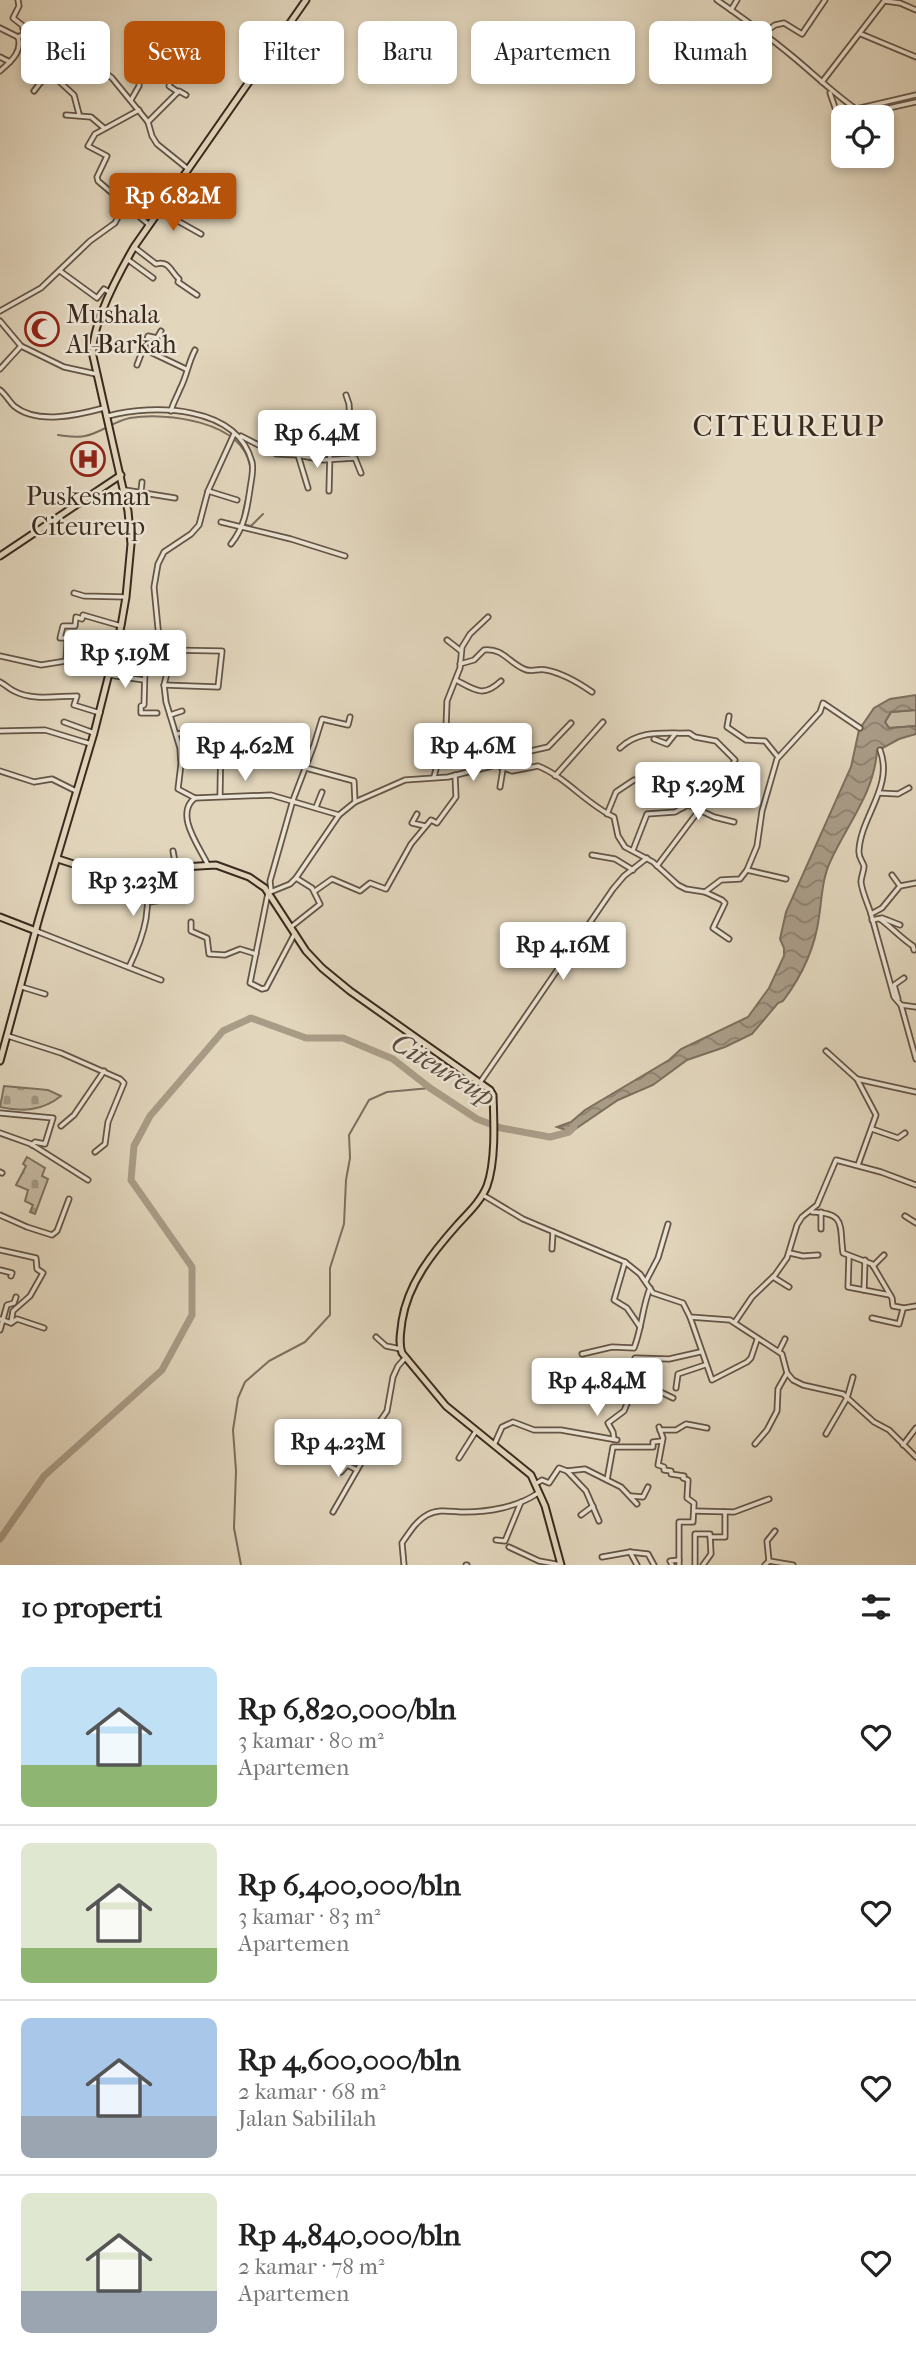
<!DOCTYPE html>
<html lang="id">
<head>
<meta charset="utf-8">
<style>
	:root { --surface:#fff; --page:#f2f2f2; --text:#222; --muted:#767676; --line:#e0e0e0; --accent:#b45309 }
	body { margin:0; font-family:"IM FELL French Canon",serif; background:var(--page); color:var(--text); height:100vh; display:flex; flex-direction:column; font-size:26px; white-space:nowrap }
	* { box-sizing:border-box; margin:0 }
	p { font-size:23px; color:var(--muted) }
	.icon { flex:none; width:38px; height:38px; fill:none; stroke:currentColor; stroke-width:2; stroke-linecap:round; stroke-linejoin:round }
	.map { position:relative; height:1565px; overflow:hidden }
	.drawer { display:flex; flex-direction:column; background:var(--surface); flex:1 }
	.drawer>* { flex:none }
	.banner { position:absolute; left:21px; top:21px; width:875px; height:63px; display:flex; gap:14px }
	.fabs { position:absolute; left:831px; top:105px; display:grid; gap:14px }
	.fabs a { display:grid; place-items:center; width:63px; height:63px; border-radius:10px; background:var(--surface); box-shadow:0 4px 10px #0003; font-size:35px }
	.price { position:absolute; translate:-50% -60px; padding:0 16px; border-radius:7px; background:#fff; color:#222; font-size:23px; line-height:46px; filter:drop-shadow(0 2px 4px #0008) }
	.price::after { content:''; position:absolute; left:50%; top:42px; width:21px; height:16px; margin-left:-10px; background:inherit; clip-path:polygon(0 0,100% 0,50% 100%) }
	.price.current { background:var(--accent); color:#fff }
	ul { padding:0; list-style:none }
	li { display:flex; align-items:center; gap:21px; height:175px; padding:0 21px }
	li+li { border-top:2px solid var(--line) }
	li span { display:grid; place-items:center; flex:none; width:196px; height:140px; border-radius:10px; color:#555 }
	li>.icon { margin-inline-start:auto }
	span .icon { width:84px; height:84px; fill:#fffc; stroke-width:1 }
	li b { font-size:30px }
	h2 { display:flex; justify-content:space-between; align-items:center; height:84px; padding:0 21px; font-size:30px }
	.chip { padding:0 24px; border-radius:10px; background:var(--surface); box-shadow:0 4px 10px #0003; font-size:24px; line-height:63px }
	.chip.current { background:var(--accent); color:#fff }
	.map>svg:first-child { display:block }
	.grass { fill:#c5b9a2; stroke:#807260; stroke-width:2 }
	.cemetery { fill:url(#cemetery-stones); stroke:#807260; stroke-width:2 }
	.water { fill:url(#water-waves); stroke:#7d6e5d; stroke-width:2 }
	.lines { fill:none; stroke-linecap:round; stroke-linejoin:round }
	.stream { stroke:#7d6e5d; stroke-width:2 }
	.river { stroke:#a99c87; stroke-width:7 }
	.minor-casing { stroke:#645546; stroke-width:7 }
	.major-casing { stroke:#3a2a1e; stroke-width:9 }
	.minor { stroke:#ece4d4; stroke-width:3.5 }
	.major { stroke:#e2d6bd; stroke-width:5 }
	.labels { text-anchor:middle; stroke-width:5; stroke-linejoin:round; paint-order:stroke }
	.poi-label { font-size:26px; fill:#3a2a1e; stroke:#ece4d4; text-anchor:start }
	.water-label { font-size:28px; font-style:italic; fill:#5b4c3e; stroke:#ece4d4 }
	.quarter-label { font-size:30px; letter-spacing:2px; fill:#3a2a1e; stroke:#ece4d4 }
</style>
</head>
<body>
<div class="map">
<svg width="916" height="1565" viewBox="0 0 916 1565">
	<defs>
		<pattern id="cemetery-stones" width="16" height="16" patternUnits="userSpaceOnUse" patternTransform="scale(1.75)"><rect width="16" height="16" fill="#c5b9a2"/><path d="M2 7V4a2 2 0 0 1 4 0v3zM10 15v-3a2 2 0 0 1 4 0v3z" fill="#a19783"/></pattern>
		<pattern id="water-waves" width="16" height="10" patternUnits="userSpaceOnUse" patternTransform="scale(1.75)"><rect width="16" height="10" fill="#a99c87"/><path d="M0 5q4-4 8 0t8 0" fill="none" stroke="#8b7f6e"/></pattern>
	</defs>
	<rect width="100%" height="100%" fill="#e2d6bd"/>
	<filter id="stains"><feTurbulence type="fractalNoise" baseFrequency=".00286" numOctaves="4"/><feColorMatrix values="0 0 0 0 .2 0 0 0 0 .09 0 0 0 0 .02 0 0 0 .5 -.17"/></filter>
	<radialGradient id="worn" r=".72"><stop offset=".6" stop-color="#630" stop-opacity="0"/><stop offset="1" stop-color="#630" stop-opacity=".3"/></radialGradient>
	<polygon class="grass" points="916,710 916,726 889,728 885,722 891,712"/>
	<g class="cemetery">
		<path d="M 4,1086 L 48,1090 L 61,1096 C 42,1111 23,1112 0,1107 Z"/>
		<polygon points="27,1157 45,1168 42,1176 48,1179 35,1214 30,1212 33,1205 25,1201 28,1190 16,1185 26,1166 23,1164"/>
	</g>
	<path class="water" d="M 916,695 L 916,710 L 891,712 L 885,722 L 889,728 L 916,726 L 916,734 L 899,739 L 877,751 C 874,793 848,823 831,860 C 822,878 822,898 819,917 C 815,948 801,977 783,1001 L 778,1003 L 752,1034 L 725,1047 L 687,1060 L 653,1085 L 618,1100 L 571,1132 L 557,1127 L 571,1122 L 585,1110 L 669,1060 L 681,1049 L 748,1017 L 769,988 L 784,956 L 784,948 L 780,939 L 786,912 L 851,767 L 859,730 L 874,708 L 890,699 Z"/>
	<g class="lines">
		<g class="stream">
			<path d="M 58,435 C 67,436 77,438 85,436 C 101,433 114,421 130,418 C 167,412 242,421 250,466 C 254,485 241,506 242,524 L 251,526 L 263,514"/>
			<polyline points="241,1565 234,1528 236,1471 233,1430 238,1398 245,1382 269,1361 305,1342 330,1315 330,1268 344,1224 346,1180 350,1158 349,1135 369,1100 387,1092 430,1088"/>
		</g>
		<polyline class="river" points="0,1539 44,1476 162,1370 192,1315 192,1267 131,1180 134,1146 150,1116 223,1031 251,1018 306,1038 343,1038 393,1059 430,1088 477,1119 501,1128 550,1137 569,1132 574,1127"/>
		<g class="minor-casing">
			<g id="minor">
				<polyline points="18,0 19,6 13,18 22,25 24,33"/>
				<path d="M 717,0 C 743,18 768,36 792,56 C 814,74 833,93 856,109"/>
				<polyline points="885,1 900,3 916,10"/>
				<polyline points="731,10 737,0"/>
				<polyline points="0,28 18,37"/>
				<polyline points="764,33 775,25 784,23 802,34 825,0"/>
				<polyline points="861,34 916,57"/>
				<polyline points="18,37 34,29 65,51 103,71 112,78 148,122 152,136 157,144 188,169"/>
				<polyline points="0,57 10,62"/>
				<path d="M 0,71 C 10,62 23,52 18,37"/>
				<polyline points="50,73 74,95 79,114"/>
				<polyline points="171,80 179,68"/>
				<polyline points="822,82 885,0"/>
				<polyline points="34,91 65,51"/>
				<polyline points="830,93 839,119"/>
				<polyline points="131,100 139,86 140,67 148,69 171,80 169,86 178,92"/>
				<polyline points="139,110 95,134 88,146 107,156 97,177 98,181 148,224"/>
				<polyline points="66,115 91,117 104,128"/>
				<polyline points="848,117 916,102"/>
				<polyline points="839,119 856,109 916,95"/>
				<polyline points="148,122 179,91 186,95"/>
				<polyline points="160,211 201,234"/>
				<path d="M 134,247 L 156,264 C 169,260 171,272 179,279 L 178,282 L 197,295"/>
				<polyline points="127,259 153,278"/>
				<polyline points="60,271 97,298 104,289 109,292"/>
				<polyline points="0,311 41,288 90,241 115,223 120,213 127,205"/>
				<polyline points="0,321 21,346 64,367 96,374"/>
				<polyline points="161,331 157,338 148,336 144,349 186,369"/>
				<polyline points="137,365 143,349"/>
				<polyline points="0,369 21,346"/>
				<path d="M 0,390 C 6,395 9,401 14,406 C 37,425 78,415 104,408"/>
				<polyline points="346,395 349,404 352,458"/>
				<path d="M 171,411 C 173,403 177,397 180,389 C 187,376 188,363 195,350"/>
				<path d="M 108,416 C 154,404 237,405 252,462 C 254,470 251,481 250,489 C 247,510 244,528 231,544"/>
				<polyline points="234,434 208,491 199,525 191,534 164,552 158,564 154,587 161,659 170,661 164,685 166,702 180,748 181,764 178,789 195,798 271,795 339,815"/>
				<polyline points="241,436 276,454 298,455 323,460 355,458 361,473"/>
				<polyline points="298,455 308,488"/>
				<polyline points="310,457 327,435 330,423 339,416"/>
				<polyline points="125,490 175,498"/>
				<polyline points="141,491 142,482"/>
				<polyline points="208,491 237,500"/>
				<polyline points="329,491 330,451"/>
				<polyline points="221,522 291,539 345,556"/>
				<polyline points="74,593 84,596 126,597"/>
				<polyline points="447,640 461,651"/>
				<polyline points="85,653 145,668 144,705 141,706 141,713 157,713"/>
				<polyline points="0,656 41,665 66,661 67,641 65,638 60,638 63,626 75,626 76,617 82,619 83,615 121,626"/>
				<path d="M 460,664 L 474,660 L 484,650 C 503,648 508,662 524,669 C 532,673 538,668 546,670 C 562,673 579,683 592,692"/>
				<polyline points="109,675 144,680"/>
				<path d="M 456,680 C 475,690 483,698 501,681"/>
				<path d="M 0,682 C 6,685 9,689 14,691 C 32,701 57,696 77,696 L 74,705 L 100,713"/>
				<polyline points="164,685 218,687 222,651 169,650"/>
				<polyline points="170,715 182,711"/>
				<polyline points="729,716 727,727 746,740 765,741 778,757"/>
				<polyline points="64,722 94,733"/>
				<polyline points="0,731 45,730 91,744"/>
				<polyline points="177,734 200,730 221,734 220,796"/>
				<polyline points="654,739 667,744 675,734"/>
				<polyline points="464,745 469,771"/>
				<path d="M 620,748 C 640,729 665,734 689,733 L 695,737 L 716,741 L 735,760 L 721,785 L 700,809 L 657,866"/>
				<polyline points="498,764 517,754 548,747 571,723"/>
				<polyline points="306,768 354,781 355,802"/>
				<polyline points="0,771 34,782 52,779 76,791"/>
				<polyline points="555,776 603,722"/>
				<polyline points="434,777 446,728 447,701 460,668 462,647 470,634 488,617"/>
				<polyline points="500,787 503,769"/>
				<polyline points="879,793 898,794 909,788"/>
				<path d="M 195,798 C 174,814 199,846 208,865"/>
				<polyline points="674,798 714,817 734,822"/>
				<polyline points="316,807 322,792"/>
				<polyline points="417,814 412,823 425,826"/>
				<polyline points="607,814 616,792 634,780"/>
				<polyline points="633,850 647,814 675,812 688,805"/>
				<polyline points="173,851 176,867"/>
				<polyline points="592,855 615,859 633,870"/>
				<polyline points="747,870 786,879"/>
				<polyline points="892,875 900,886"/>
				<polyline points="916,883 900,886 882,908 871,914 894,997 901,1005 916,1059"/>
				<polyline points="271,891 270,881 293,800 314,745 322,719 348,725 350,717"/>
				<polyline points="315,891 332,879 360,891 370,883 386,889 411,844 431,820 437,823 456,797 455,775"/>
				<polyline points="705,892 722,900 725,903 713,928 729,939"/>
				<polyline points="149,902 183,897"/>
				<path d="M 871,914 C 868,904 862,892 861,882 C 861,877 864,871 864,866 C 862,860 858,857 859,850 C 861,816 894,786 880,750"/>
				<path d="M 880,919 C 891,927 900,937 913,946 L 914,950"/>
				<polyline points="872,920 882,918 900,925"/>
				<polyline points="191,922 191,931 207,938 209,954 225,955 240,949 256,954"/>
				<polyline points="291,927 320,904 312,888 296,878"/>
				<polyline points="36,931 161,980"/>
				<path d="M 295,933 L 266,988 L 262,989 L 250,983 L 268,893 L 290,884 L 296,878 L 339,815 L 355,802 L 405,780 L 448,777 L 496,765 L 512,771 L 538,766 C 566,777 586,804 614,817 L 618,836 L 625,847 L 653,862 L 678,885 L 686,889 L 705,892 L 721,880 L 740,879 L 747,870 L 757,846 L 762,811 L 777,759 L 820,712 L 823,703 L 860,728"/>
				<path d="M 129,967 C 145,934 154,904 142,869"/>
				<polyline points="22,987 45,994"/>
				<polyline points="898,999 894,985 904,978"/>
				<polyline points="901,1005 916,1007"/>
				<polyline points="8,1036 61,1053 120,1079 124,1083 108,1122 105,1144 95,1152"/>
				<polyline points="826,1051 857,1079 916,1092"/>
				<polyline points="857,1079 876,1115 858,1165"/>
				<polyline points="481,1081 613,889 624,876 647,858"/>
				<polyline points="0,1113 53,1118 45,1144 35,1142 32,1145"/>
				<polyline points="61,1126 74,1115 104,1071"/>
				<polyline points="872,1129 898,1138 905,1133"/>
				<polyline points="0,1133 31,1144 88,1180"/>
				<polyline points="0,1172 2,1173"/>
				<polyline points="483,1195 523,1219 625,1262 640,1274 653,1293 683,1303 690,1317 730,1320 782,1354 787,1373 793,1380 803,1385 843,1394 874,1422 889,1430 916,1457"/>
				<path d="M 812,1212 C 847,1213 839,1226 843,1253 L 872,1264 L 892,1298 L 893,1306 L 904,1308 L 916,1306"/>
				<polyline points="821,1212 821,1229"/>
				<polyline points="0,1215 27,1227 52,1235 57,1231 69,1199"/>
				<polyline points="905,1216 916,1223"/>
				<polyline points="552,1249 553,1232"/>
				<polyline points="0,1250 36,1258 37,1269 43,1273 30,1296 13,1311 11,1323"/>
				<polyline points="790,1253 803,1256 818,1255"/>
				<polyline points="849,1256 848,1287 890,1295"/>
				<polyline points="625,1262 614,1300 627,1308 640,1327"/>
				<polyline points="873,1266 884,1255"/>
				<polyline points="0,1270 12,1273 11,1276"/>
				<polyline points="773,1277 789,1287"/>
				<polyline points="646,1281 658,1258 668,1224"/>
				<polyline points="864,1290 865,1260"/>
				<polyline points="690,1317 712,1380 747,1362 751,1358 757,1340"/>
				<polyline points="872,1318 899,1324 903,1309"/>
				<polyline points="0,1319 11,1323 17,1319 44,1328"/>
				<polyline points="735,1322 752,1297 775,1275 787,1258 797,1225 802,1217 817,1205 836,1160 881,1172 916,1185"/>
				<polyline points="0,1330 7,1305 14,1303 16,1297"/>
				<polyline points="376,1337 386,1346 401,1349"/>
				<polyline points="779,1351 785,1339"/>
				<path d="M 582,1354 L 612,1347 L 634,1348 C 642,1328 642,1308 650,1288"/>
				<path d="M 537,1378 C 570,1383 597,1380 630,1368 L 635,1358 L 669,1359 L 700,1352"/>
				<polyline points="635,1384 648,1386 673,1398"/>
				<polyline points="676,1388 678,1374 705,1365"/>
				<polyline points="614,1391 635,1384 624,1411 608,1423 613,1432 614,1439"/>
				<polyline points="659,1427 663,1438 658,1465 664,1467 664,1470 671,1471 671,1474 684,1476 683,1478 688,1480 687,1498 694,1503 693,1522 679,1522 679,1565"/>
				<polyline points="660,1430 676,1430 686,1424 707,1428"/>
				<polyline points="826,1434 847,1398 853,1377"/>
				<polyline points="755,1444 767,1430 777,1411 778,1389 787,1373"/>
				<polyline points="494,1445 502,1427 513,1422 534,1430 561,1430 617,1440"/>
				<polyline points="903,1445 916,1428"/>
				<polyline points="459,1458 476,1431"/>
				<polyline points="567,1471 586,1491 599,1521"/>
				<polyline points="341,1472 347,1465 357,1470"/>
				<polyline points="607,1480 613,1447 653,1447 653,1442 662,1441"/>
				<polyline points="537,1483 542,1480 549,1483 559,1468 567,1471 585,1469 621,1487 637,1504"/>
				<polyline points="631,1496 643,1497 648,1487"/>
				<polyline points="694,1511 734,1512 769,1499"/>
				<polyline points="333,1512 364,1458 374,1430 387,1411 393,1377 398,1366 406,1357"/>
				<polyline points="581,1515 593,1506"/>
				<polyline points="710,1537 725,1537 725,1512"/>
				<polyline points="496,1540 505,1541 521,1502"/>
				<polyline points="509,1547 539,1561 561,1565"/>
				<polyline points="630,1552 637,1565"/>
				<polyline points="602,1557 630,1552 648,1554 654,1565"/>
				<polyline points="769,1561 767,1541 775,1531"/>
				<path d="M 404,1565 L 402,1543 C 409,1533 416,1521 427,1515 C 439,1508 452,1512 465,1512 C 489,1512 518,1507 538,1493"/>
				<polyline points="466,1565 467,1565"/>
				<polyline points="672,1565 670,1561 679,1560"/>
				<polyline points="695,1565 695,1534 710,1534 711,1554 703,1565"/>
				<polyline points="765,1565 769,1561 793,1565"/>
			</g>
		</g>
		<g class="major-casing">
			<g id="major">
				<polyline points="0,556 121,475"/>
				<path d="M 58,859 L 98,872 L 216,865 L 249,877 L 265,888 L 306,951 L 322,968 L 350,991 L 490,1090 L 493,1095 C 494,1121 496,1161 487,1186 C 481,1201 468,1213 458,1224 C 433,1252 408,1283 402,1321 C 401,1332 398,1342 402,1353 L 446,1406 L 531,1475 L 545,1506 L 561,1565"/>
				<polyline points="0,917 36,931"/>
				<path d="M 0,1061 L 39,918 L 94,733 L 121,626 L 126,597 L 131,544 L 128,511 L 93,356 C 90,326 119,273 134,247 L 306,0"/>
			</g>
		</g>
		<use href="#minor" class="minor"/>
		<use href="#major" class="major"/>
	</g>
	<defs>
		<g id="mosque-ring" transform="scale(1.75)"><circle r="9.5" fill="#ece4d4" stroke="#8f2418" stroke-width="1.5"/><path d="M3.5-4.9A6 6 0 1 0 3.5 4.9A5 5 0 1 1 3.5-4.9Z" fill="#8f2418"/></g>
		<g id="hospital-ring" transform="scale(1.75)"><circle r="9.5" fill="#ece4d4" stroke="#8f2418" stroke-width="1.5"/><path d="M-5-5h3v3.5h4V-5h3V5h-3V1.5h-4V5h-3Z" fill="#8f2418"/></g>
	</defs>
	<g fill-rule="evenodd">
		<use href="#mosque-ring" x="42" y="329"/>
		<use href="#hospital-ring" x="88" y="459"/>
	</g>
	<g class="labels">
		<g class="poi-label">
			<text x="66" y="323">Mushala<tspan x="66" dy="30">Al-Barkah</tspan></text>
			<text x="88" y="505" text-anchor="middle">Puskesman<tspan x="88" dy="30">Citeureup</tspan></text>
		</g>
		<g class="water-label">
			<text transform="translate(444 1069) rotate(31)" y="10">Citeureup</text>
		</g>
		<g class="quarter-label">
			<text x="789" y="436">CITEUREUP</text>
		</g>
	</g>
	<rect width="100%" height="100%" filter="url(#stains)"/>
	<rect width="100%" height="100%" fill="url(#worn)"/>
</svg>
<div class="fabs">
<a><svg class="icon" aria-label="locate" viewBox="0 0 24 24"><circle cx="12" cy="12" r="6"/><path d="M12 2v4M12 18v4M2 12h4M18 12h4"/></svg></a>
</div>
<b class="price current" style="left:173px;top:233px">Rp 6.82M</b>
<b class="price" style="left:317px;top:470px">Rp 6.4M</b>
<b class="price" style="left:125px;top:690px">Rp 5.19M</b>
<b class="price" style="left:245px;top:783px">Rp 4.62M</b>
<b class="price" style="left:473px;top:783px">Rp 4.6M</b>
<b class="price" style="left:698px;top:822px">Rp 5.29M</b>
<b class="price" style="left:133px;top:918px">Rp 3.23M</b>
<b class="price" style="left:563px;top:982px">Rp 4.16M</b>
<b class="price" style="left:597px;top:1418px">Rp 4.84M</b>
<b class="price" style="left:338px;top:1479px">Rp 4.23M</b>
<div class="banner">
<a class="chip">Beli</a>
<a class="chip current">Sewa</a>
<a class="chip">Filter</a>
<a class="chip">Baru</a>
<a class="chip">Apartemen</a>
<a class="chip">Rumah</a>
</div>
</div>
<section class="drawer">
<h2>10 properti<svg class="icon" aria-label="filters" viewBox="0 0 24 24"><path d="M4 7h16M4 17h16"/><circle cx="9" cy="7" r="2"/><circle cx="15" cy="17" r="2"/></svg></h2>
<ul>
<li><span style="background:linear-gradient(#bfe0f5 70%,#8fb573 0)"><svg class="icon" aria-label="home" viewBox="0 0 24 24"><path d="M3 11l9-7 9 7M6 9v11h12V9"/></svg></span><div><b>Rp 6,820,000/bln</b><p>3 kamar · 80 m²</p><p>Apartemen</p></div><svg class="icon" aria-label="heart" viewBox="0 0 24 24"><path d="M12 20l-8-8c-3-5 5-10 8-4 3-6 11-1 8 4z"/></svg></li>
<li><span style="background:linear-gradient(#dfe7d0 75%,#8fb573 0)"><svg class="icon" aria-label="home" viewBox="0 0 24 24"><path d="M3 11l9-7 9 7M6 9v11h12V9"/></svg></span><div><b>Rp 6,400,000/bln</b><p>3 kamar · 83 m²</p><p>Apartemen</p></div><svg class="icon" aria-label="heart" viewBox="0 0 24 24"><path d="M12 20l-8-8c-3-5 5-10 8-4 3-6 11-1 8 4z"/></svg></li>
<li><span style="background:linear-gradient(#a9c7e8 70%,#9aa5b1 0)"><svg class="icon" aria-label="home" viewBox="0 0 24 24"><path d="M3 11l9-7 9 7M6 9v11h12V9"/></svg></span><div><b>Rp 4,600,000/bln</b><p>2 kamar · 68 m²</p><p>Jalan Sabililah</p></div><svg class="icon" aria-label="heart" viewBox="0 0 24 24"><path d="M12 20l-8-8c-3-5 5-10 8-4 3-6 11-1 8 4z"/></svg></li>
<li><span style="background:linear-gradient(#dfe7d0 70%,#9aa5b1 0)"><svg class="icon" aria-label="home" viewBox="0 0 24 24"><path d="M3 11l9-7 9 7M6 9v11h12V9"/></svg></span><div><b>Rp 4,840,000/bln</b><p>2 kamar · 78 m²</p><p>Apartemen</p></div><svg class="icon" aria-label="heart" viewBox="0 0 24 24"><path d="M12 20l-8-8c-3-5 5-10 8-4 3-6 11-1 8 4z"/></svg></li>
</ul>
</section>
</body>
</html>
